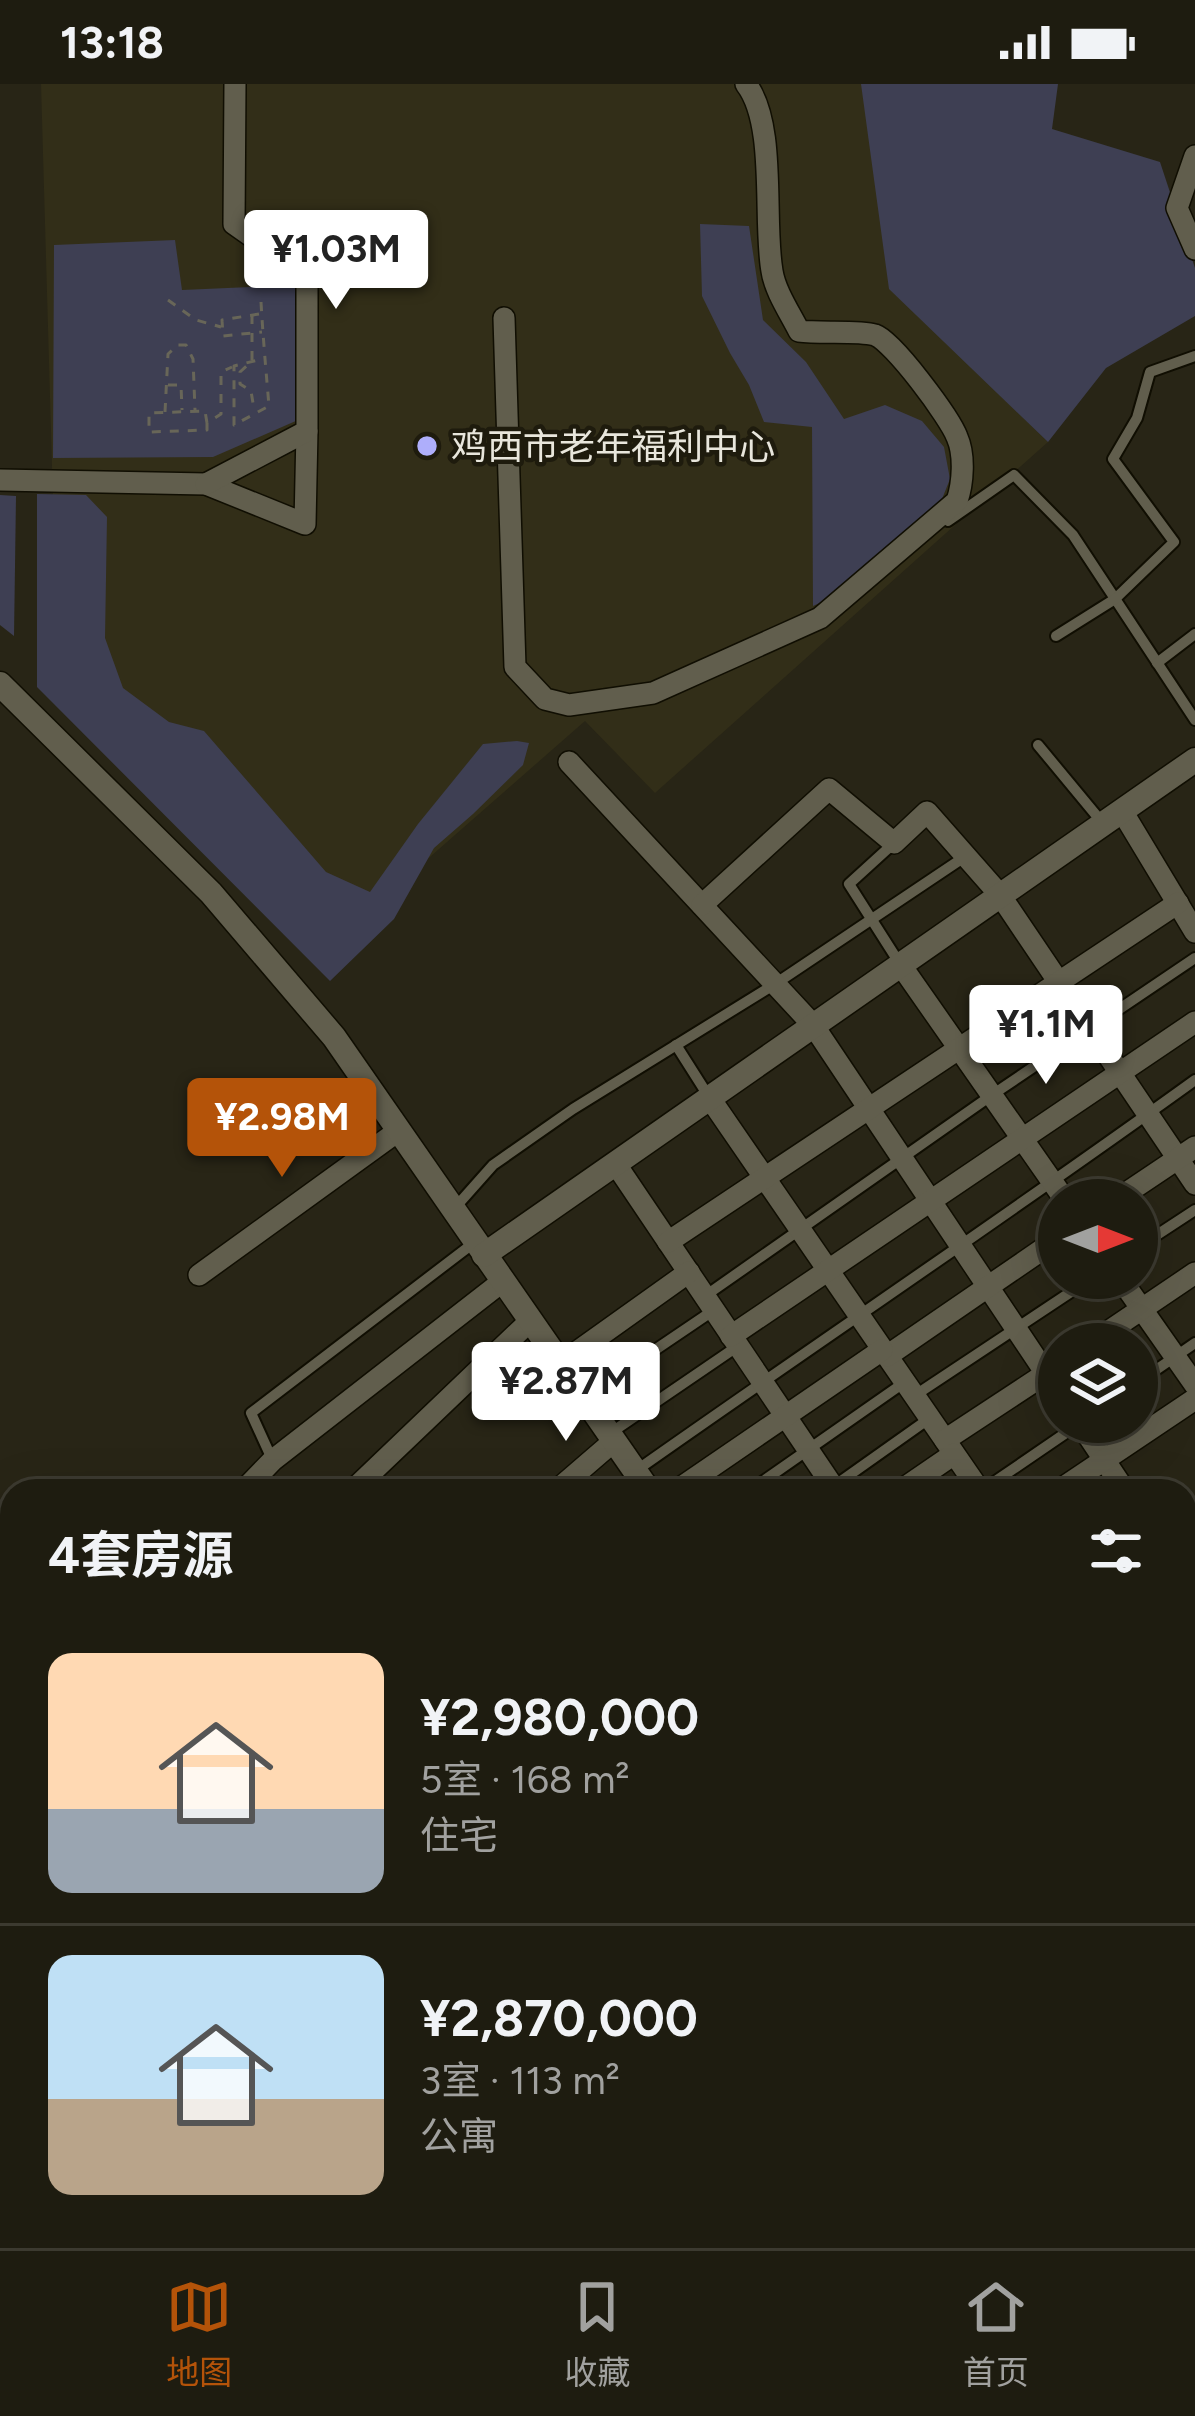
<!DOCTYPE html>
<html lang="zh">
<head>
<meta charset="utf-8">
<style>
	:root { --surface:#1e1c10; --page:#262519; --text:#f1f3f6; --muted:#a1a19f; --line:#3c3a30; --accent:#b45309 }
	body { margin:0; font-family:Figtree,"Noto Sans SC",sans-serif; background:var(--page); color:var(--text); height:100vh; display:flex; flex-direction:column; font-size:45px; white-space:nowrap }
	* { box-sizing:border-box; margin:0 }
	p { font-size:39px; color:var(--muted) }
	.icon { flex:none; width:66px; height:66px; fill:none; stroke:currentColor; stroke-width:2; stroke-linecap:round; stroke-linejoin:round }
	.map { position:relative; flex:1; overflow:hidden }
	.side { position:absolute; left:0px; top:1395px; width:1197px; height:771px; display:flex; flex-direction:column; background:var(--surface); border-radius:36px 36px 0 0; box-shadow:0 12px 48px #0002,0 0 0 3px var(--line) }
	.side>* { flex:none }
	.needle { width:78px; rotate:90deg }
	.buttons { position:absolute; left:1038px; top:1095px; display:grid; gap:24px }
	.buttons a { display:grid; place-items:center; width:120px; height:120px; border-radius:50%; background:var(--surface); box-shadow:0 12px 48px #0002,0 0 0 3px var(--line); font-size:60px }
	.price { position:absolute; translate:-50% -102px; padding:0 27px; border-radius:12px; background:#fff; color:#222; font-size:39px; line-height:78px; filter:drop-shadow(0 3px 6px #0008) }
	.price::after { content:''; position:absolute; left:50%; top:72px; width:36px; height:27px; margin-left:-18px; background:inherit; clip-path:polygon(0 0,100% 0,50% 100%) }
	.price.active { background:var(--accent); color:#fff }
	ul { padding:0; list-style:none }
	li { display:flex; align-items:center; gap:36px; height:300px; padding:0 48px }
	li+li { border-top:3px solid var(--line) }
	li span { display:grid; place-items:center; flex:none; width:336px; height:240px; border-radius:24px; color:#555 }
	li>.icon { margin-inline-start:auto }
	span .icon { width:144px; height:144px; fill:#fffc; stroke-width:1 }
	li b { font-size:51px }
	h2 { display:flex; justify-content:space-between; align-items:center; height:144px; padding:0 48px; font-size:51px }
	.status { display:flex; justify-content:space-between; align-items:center; height:84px; padding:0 60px; background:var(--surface); direction:ltr }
	.status svg { height:33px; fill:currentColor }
	.tabs { display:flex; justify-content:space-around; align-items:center; height:168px; border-top:3px solid var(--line); background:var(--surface); font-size:33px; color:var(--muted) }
	.tabs a { display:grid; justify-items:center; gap:6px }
	.tabs .active { color:var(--accent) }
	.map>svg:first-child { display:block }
	.built { fill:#322e18 }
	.green { fill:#3e3f53 }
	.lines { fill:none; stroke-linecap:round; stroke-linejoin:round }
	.stream { stroke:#6c6d8f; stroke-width:6 }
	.service-casing { stroke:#100e02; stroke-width:14 }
	.minor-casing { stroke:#100e02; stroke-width:24 }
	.tertiary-casing { stroke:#100e02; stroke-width:27 }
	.path { stroke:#686658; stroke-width:3; stroke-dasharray:9 9; stroke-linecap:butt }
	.service { stroke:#615e4d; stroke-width:10 }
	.minor { stroke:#615e4d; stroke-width:21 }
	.tertiary { stroke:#615e4d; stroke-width:24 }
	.poi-dot { fill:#aeaefb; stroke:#1e1b0d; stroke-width:4.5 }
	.labels { text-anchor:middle; stroke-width:9; stroke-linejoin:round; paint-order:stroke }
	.poi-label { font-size:36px; fill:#e8e6dc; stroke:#1e1b0d; text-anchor:start }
</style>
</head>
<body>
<div class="status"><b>13:18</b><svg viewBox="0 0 49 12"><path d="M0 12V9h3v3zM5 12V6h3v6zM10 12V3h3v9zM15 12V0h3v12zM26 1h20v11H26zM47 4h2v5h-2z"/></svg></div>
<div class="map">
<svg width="1195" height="2164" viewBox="0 0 1195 2164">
	<rect width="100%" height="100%" fill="#282516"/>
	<polygon class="built" points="41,0 877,0 899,212 1048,358 655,709 585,637 333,858 58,591"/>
	<g class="green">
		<polygon points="861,0 1058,0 1052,45 1160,78 1195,184 1195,232 1106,284 1048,358 889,205"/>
		<polygon points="700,140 749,142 763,236 806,278 844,335 885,321 922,337 944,363 950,395 940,420 848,506 813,522 812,343 764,338 749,301 730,269 702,212"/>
		<polygon points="175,156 182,206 298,201 298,336 213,373 53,374 54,161"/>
		<polygon points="37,410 86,411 107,433 105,554 123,604 169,638 204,647 326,788 370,808 418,740 483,660 517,657 529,659 523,681 473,730 434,764 394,835 330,897 37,603"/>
		<polygon points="0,411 16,412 14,552 0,541"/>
		<polygon points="1195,2024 1195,2164 1065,2164 1058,2154 1185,2154 1185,2027"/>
		<polygon points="806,2154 987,2154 990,2164 781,2164"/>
	</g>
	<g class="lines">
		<g class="stream">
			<polyline points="0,1706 12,1715"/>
			<polyline points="521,2154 530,2164"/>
			<polyline points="637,2164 644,2154"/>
		</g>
		<g class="service-casing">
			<g id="service">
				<polyline points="948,437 1014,391 1073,451 1195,636"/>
				<polyline points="1056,552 1115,515 1174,458 1113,375 1137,334 1150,288 1195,272"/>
				<polyline points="1157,579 1195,550"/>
				<polyline points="1038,661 1101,737"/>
				<polyline points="894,759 849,800 900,880"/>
				<polyline points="676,961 709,1013"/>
				<polyline points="453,1126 493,1081 573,1025 775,900 966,772"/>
				<polyline points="1137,1164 1195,1126"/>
				<polyline points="705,1212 992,1011 1195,874"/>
				<polyline points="1137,1299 1195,1259"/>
				<polyline points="914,1312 1092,1194"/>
				<polyline points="584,1314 714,1226"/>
				<polyline points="609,1350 738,1262"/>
				<polyline points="272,1375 251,1329 475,1158"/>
				<path d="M 637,1386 C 823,1255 1011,1129 1195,996"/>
				<polyline points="834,1402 930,1334"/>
				<polyline points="749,1407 905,1298"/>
				<polyline points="981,1407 1079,1340"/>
				<polyline points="1185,1537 1195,1531"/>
				<polyline points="1185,1640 1195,1634"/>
				<polyline points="1185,1763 1195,1757"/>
			</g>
		</g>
		<g class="minor-casing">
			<g id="minor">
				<polyline points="1195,72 1177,124 1195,165"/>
				<path d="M 504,234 L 515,583 L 545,615 L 569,621 L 653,609 L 820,534 L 957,417 C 963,399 965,371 957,353 C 950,334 893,257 875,251 C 857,246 820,250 799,247 C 790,229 775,207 772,187 C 763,136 777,40 746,0"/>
				<polyline points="0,396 206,400 305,440 307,347"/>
				<polyline points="206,400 307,347 307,191 234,140 235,0"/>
				<polyline points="569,678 813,941 1059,1309"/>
				<polyline points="1122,727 1195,848"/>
				<polyline points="702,821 829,705 894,759 927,728 1000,811 1195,1100"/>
				<polyline points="900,880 1065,1116"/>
				<polyline points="709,1013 980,1407"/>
				<polyline points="615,1079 836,1407"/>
				<polyline points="1116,1116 1195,1063"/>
				<polyline points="668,1158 1178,819"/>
				<polyline points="199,1191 398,1047"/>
				<polyline points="1120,1194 1195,1301"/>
				<polyline points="731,1252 1195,938"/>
				<polyline points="1090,1260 1195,1189"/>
				<polyline points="887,1272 1059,1154"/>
				<polyline points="560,1280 689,1188"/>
				<polyline points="1079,1338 1125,1407"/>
				<polyline points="945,1356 1059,1281"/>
				<polyline points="243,1407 273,1376 503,1197"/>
				<polyline points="352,1407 530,1237"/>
				<polyline points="556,1407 614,1357"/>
				<polyline points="676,1407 882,1266"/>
				<polyline points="900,1407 954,1370"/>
				<polyline points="1058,1407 1195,1315"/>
				<polyline points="1185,1497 1195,1512"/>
				<polyline points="1185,1583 1195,1576"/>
				<polyline points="1185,1693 1195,1686"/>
				<polyline points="1185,1705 1195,1720"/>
				<polyline points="1185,1991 1195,1987"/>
				<polyline points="762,2164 788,2154"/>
			</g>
		</g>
		<g class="tertiary-casing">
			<g id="tertiary">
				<polyline points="0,600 211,809 334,953 649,1407"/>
				<polyline points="484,1171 1195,676"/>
				<polyline points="1003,2154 1006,2164"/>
			</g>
		</g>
		<g class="path">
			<polyline points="168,216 196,236 221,243"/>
			<path d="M 261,218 C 263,253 266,287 269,322 L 234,341 L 234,282 L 266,274"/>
			<polyline points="259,230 222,236 223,252 262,248"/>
			<polyline points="252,231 252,277 240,288 240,300 251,307 254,325"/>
			<polyline points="168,301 181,301 182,326"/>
			<polyline points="165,328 168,270 178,261 186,261 193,275 195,326"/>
			<polyline points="207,339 205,327 149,329 149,348 207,346 207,339 221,330 221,288 232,283"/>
			<polyline points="1179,2164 1195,2153"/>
		</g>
		<use href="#service" class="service"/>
		<use href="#minor" class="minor"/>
		<use href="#tertiary" class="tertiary"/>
	</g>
	<circle class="poi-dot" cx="427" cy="362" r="12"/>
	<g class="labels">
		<g class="poi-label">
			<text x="451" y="375">鸡西市老年福利中心</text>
		</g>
	</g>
</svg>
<div class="buttons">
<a><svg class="needle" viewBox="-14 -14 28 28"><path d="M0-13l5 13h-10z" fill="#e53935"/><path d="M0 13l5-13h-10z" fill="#a1a19f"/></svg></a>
<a><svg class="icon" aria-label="layers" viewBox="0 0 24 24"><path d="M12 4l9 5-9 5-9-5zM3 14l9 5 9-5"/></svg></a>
</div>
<b class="price" style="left:336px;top:228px">¥1.03M</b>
<b class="price" style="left:1046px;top:1003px">¥1.1M</b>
<b class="price active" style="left:282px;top:1096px">¥2.98M</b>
<b class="price" style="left:566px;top:1360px">¥2.87M</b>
<section class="side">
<h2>4套房源<svg class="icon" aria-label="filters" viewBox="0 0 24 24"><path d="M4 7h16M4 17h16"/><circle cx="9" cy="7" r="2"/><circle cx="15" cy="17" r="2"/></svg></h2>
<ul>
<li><span style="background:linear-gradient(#ffd9b3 65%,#9aa5b1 0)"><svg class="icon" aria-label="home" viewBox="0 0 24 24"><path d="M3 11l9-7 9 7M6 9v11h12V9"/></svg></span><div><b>¥2,980,000</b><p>5室 · 168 m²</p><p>住宅</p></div></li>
<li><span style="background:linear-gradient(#bfe0f5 60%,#b9a48a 0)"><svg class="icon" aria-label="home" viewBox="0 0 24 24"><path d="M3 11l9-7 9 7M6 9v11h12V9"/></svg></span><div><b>¥2,870,000</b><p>3室 · 113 m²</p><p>公寓</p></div></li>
</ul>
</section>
</div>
<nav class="tabs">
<a class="active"><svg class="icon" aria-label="map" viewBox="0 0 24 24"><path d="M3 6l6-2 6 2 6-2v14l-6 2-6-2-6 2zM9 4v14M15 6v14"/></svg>地图</a>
<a><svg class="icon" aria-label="saved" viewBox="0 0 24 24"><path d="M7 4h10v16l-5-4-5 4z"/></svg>收藏</a>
<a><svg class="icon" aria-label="home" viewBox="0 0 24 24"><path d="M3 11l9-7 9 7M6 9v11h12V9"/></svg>首页</a>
</nav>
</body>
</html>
